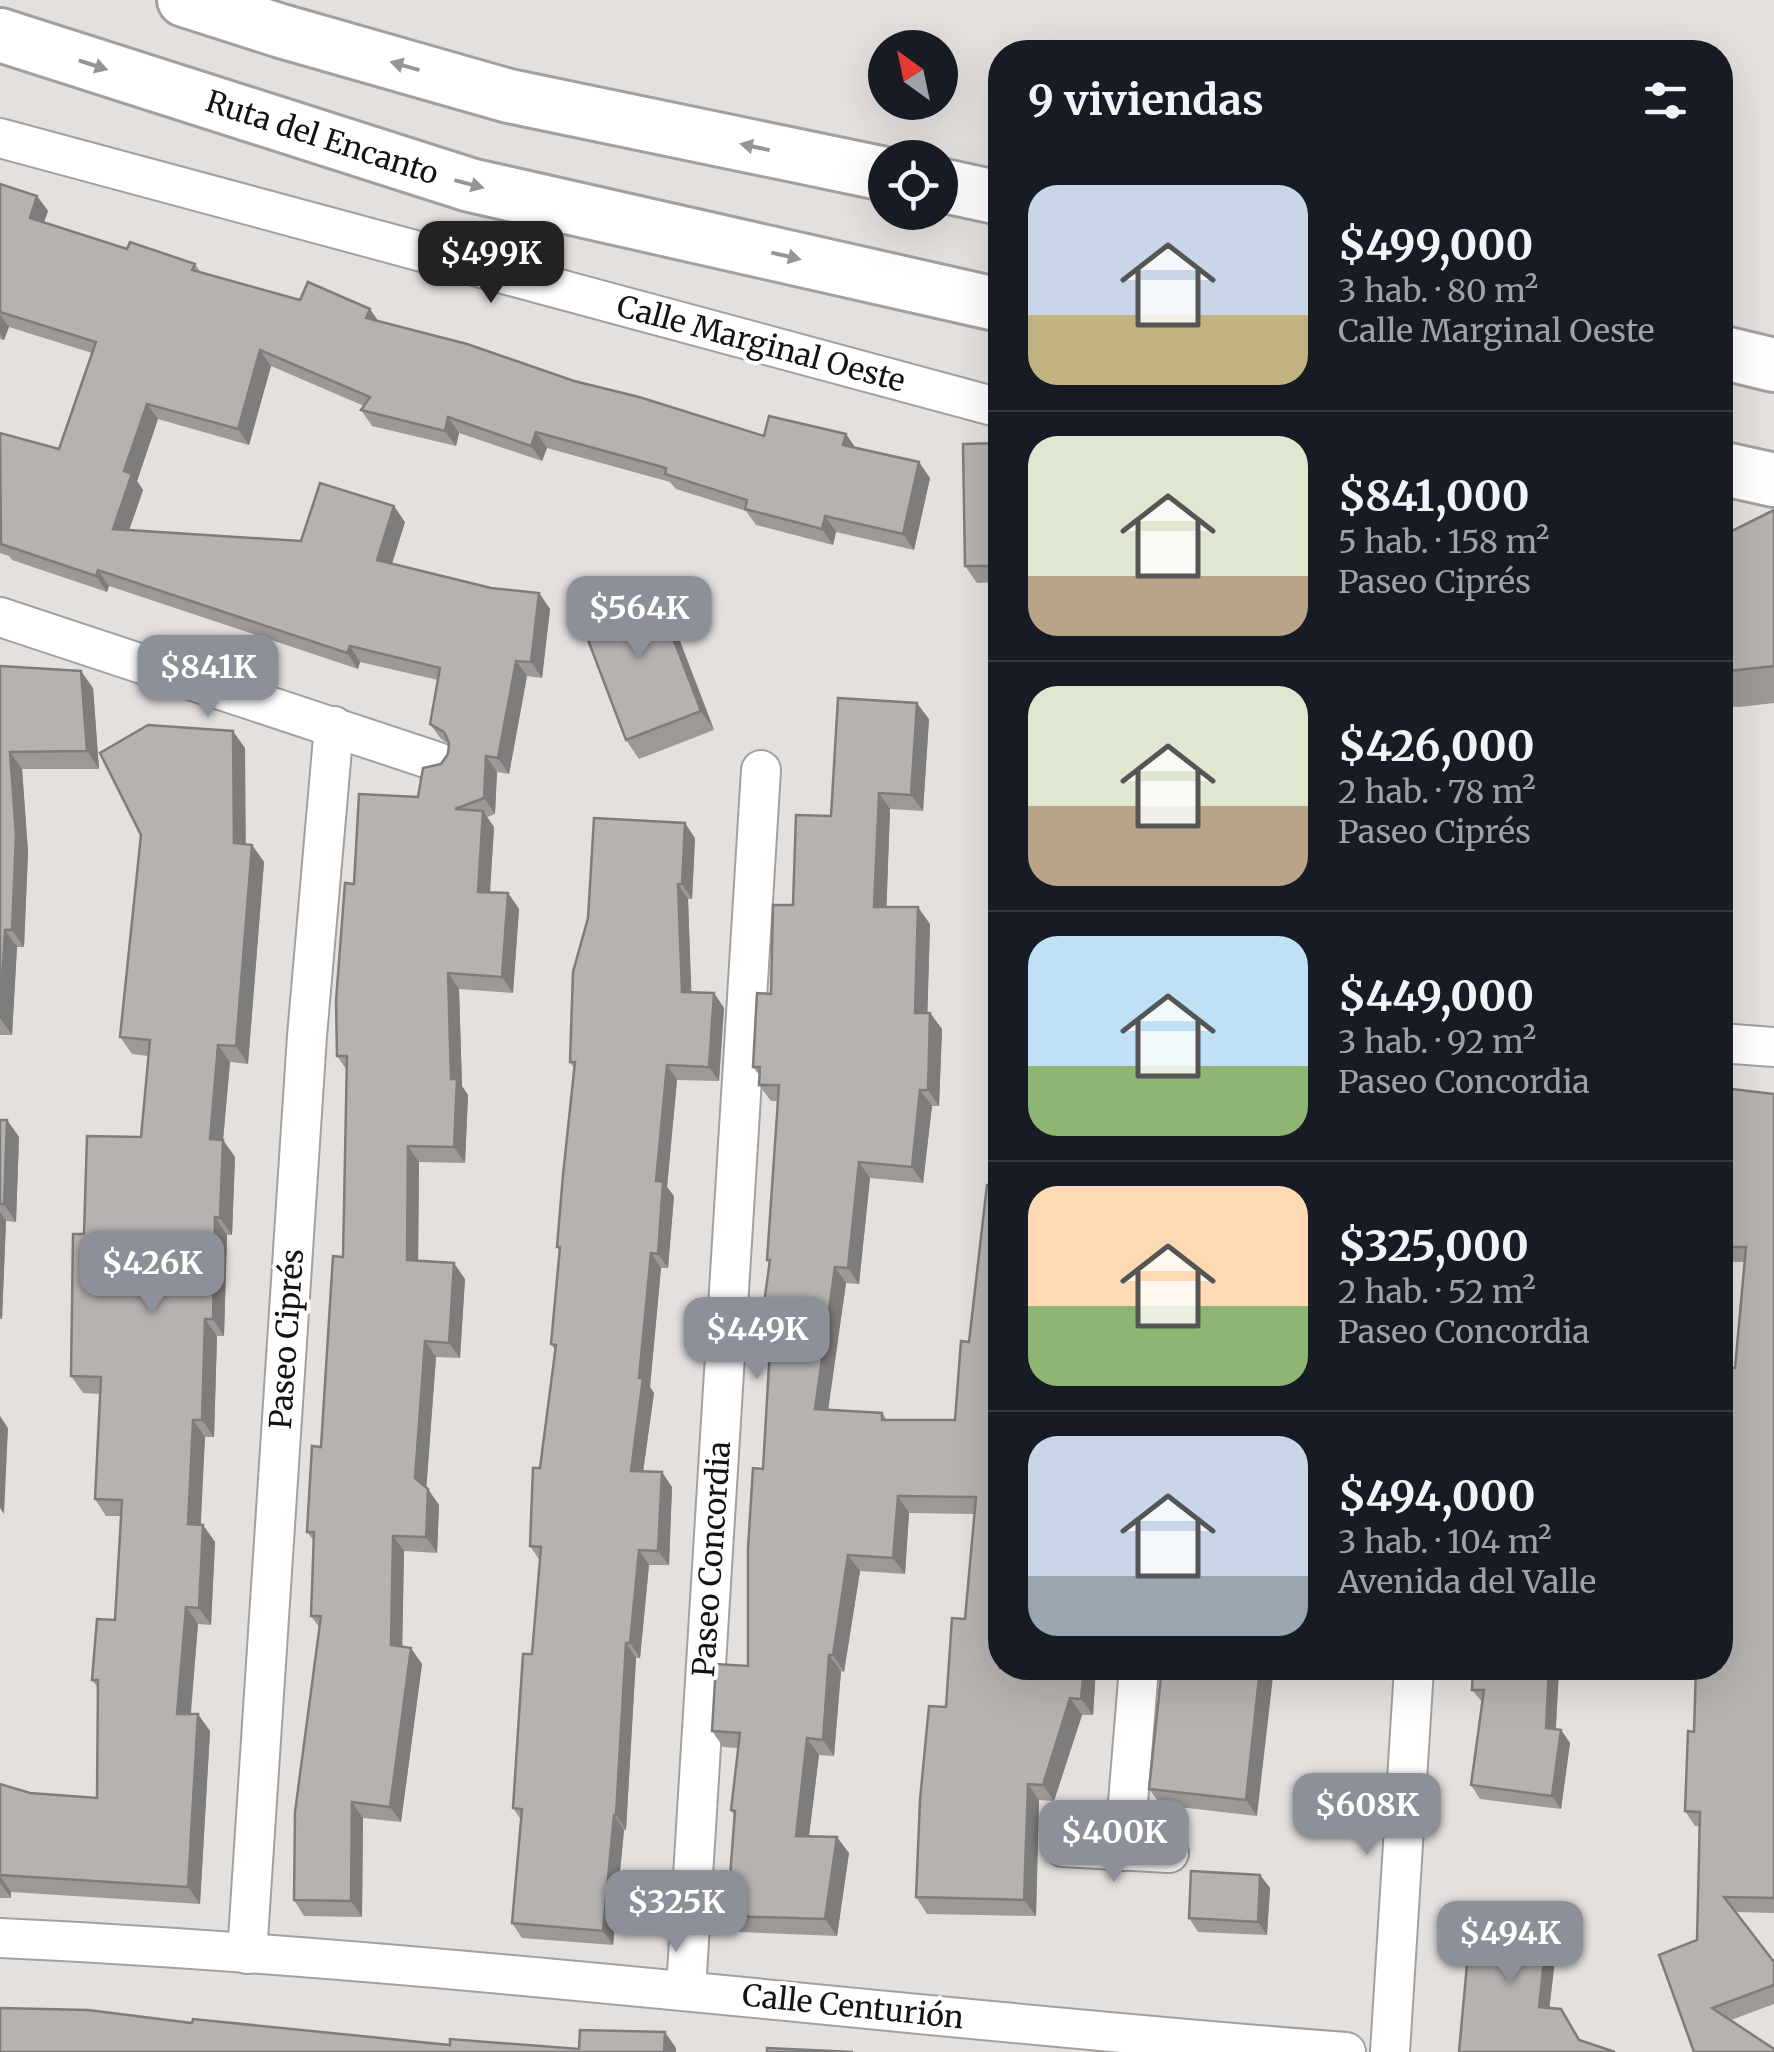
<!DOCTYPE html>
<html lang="es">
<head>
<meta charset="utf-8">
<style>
	:root { --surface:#171b24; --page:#242831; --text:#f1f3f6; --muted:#9ea1a6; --line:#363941; --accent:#8c9099 }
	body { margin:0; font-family:Merriweather,serif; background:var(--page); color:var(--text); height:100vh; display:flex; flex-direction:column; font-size:38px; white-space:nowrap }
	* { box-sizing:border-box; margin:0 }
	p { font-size:32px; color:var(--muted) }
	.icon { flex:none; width:55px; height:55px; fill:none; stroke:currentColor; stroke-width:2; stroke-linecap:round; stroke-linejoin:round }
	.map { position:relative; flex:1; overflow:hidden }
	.drawer { position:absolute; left:988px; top:40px; width:745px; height:1640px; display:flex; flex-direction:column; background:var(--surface); border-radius:40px; box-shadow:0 10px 40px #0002 }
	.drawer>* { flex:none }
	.needle { width:65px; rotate:327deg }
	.controls { position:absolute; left:868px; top:30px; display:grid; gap:20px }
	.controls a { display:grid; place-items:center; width:90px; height:90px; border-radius:50%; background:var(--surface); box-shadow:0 10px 40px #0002; font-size:50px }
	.price { position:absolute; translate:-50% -85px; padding:0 22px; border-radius:20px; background:var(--accent); color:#fff; font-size:32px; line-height:65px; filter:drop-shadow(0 2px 5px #0008) }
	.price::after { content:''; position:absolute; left:50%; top:60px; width:30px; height:22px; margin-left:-15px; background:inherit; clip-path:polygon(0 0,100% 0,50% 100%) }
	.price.current { background:#222; color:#fff }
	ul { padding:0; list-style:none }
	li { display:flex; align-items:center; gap:30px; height:250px; padding:0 40px }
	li+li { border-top:2px solid var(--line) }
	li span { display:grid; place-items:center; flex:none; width:280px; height:200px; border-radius:30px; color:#555 }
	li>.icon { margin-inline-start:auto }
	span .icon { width:120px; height:120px; fill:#fffc; stroke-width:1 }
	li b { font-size:42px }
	h2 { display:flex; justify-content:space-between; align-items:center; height:120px; padding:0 40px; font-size:42px }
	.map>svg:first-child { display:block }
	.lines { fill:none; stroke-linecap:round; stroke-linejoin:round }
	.minor-casing { stroke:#a3a09e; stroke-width:42 }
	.secondary-casing { stroke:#a3a09e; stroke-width:58 }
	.minor { stroke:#fff; stroke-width:38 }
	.secondary { stroke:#fff; stroke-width:52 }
	.wall { fill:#9d9997 }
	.shaded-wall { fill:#7f7d7b }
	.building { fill:#b6b2b0; stroke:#7f7d7b; stroke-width:2.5 }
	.oneway { fill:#959594 }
	.labels { text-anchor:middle; stroke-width:8; stroke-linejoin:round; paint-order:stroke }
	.street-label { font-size:30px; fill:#141312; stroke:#fff }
</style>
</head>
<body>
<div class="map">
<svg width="1774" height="2052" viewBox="0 0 1774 2052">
	<rect width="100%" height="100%" fill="#e4e0de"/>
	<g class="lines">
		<g class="minor-casing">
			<g id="minor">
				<polyline points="0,138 1000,408"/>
				<polyline points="0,617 438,762"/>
				<polyline points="1720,1043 1774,1047"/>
				<polyline points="1063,1847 1169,1853"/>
				<polyline points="1124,1851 1139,1668"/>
				<path d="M 0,1938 C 450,1959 897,2018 1346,2052"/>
				<polyline points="247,1954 307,1036 334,726"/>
				<polyline points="686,1990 761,770"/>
				<polyline points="1390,2052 1414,1668"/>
			</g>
		</g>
		<g class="secondary-casing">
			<g id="secondary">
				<polyline points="184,0 281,31 509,96 885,174"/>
				<polyline points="0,35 470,185 1000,305"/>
				<polyline points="940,185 1000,198"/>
				<polyline points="1720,352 1774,365"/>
				<polyline points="1720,468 1774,480"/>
			</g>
		</g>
		<use href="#minor" class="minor"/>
		<use href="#secondary" class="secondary"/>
	</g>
	<g class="wall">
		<polygon points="0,184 37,196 48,211 44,222 127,249 195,264 201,273 378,321 574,381 764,436 846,434 855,448 930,478 914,550 836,532 833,545 756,525 746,511 676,489 670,482 547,448 542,461 459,433 456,446 372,426 361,410 364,406 271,366 249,445 158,419 137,481 143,490 129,530 301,541 405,522 392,564 491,588 539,593 550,609 542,678 527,676 509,774 497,772 495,814 487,817 494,827 490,892 508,893 519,909 513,993 459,989 462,1086 468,1095 465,1163 419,1162 418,1261 465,1279 460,1358 436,1357 426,1488 439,1505 437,1553 404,1551 402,1647 422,1664 401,1822 363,1818 362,1917 304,1916 294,1900 319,1627 311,1616 314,1541 307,1532 321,1447 343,1257 346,1069 337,1056 354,884 448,754 449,744 441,739 430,724 438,680 360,662 358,669 109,586 107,592 12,560 9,556 0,553 0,433 59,449 92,353 9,327 4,340 0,339"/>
		<polygon points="1000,443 1000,582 977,583 965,566"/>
		<polygon points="1774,510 1774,703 1739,707 1720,706 1720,537"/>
		<polygon points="652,583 665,602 714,730 639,759 626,740"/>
		<polygon points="0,666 93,688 99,769 22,769 28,852 24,947 17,947 12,1035 0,1035"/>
		<polygon points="929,719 923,811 890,809 886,907 930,924 927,1013 930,1013 942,1029 939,1106 932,1106 923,1183 870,1178 859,1284 846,1283 828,1409 882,1413 887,1420 955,1420 961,1341 1000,1668 1096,1668 1093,1715 1082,1715 1054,1801 1039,1800 1036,1916 927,1914 916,1897 946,1707 965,1619 974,1514 909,1513 905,1574 860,1571 844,1672 841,1671 834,1756 819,1755 809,1836 849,1853 837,1936 738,1932 727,1916 734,1815 731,1810 738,1748 723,1747 712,1731 748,1666 763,1469 769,1362 758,1346 769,1264 767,1260 778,1101 771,1101 759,1085 760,1076 753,1067 793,905 831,816"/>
		<polygon points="245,748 245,844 252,845 264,862 248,1064 230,1062 223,1140 235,1157 232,1235 227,1235 224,1336 217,1336 214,1437 205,1437 200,1525 203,1525 215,1542 211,1625 198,1624 191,1714 210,1731 200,1904 11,1892 11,1898 0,1898 0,1784 30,1793 97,1798 98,1688 92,1680 115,1620 121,1516 106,1516 95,1499 100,1394 83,1393 71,1376 84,1234 141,1137 148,1056 132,1054 120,1037"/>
		<polygon points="695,838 692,899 688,899 691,992 714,993 724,1008 719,1081 677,1080 667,1187 674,1196 668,1268 661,1268 650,1387 654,1393 643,1472 672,1487 669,1565 649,1565 640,1658 636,1658 626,1830 624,1830 613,1945 522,1938 512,1923 521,1820 513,1808 532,1654 540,1561 530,1546 556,1351 551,1344 560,1251 557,1247 574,1068 570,1062"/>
		<polygon points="1774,1094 1774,1913 1735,1912 1774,1962 1774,2004 1731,2020 1694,2052 1700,1826 1695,1826 1685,1811 1735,1368 1745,1262 1729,1262 1720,1249 1720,1175 1722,1175"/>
		<polygon points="0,1120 7,1120 19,1137 16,1222 6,1221 2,1319 0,1319"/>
		<polygon points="1162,1668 1257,1816 1161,1805 1149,1789"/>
		<polygon points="1473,1668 1559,1668 1556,1729 1561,1730 1570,1743 1561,1809 1480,1799 1471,1785 1483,1703 1472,1690"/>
		<polygon points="1260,1875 1270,1888 1267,1935 1198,1932 1189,1918"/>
	</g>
	<g class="shaded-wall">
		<polygon points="37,196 48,211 40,233 30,218"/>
		<polygon points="370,309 381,325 366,318"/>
		<polygon points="0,314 9,327 4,340 0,334"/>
		<polygon points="260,350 271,366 249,445 238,429"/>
		<polygon points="147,404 158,419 137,481 143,490 124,545 113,529 124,471"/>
		<polygon points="448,417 459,433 456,446 445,431"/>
		<polygon points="536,432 547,448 542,461 531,446"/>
		<polygon points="846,434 857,450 843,445"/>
		<polygon points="919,462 930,478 914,550 903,534"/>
		<polygon points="394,506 405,522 388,576 377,560"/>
		<polygon points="825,516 836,532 833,545 822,529"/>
		<polygon points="98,570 109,586 107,592 96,576"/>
		<polygon points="652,583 665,602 714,730 701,711"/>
		<polygon points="539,593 550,609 542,678 531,662"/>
		<polygon points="350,646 360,662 358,669 347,653"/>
		<polygon points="516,661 527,676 509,774 498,758"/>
		<polygon points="81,671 93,688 99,769 87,751"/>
		<polygon points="917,703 929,719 923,811 911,795"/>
		<polygon points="233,731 245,748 246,860 234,843"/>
		<polygon points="10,752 22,769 28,852 24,947 12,930"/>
		<polygon points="486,756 497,772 495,814 484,798"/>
		<polygon points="879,793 890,809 886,923 874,907"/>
		<polygon points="483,811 494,827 489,907 478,892"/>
		<polygon points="685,823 695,838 692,899 682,884"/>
		<polygon points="252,845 264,862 248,1064 236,1046"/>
		<polygon points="678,884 688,899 692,1007 682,992"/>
		<polygon points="508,893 519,909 513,993 502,977"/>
		<polygon points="918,907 930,924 927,1029 915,1013"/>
		<polygon points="5,930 17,947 12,1035 0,1018"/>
		<polygon points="448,973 459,989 462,1086 468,1095 465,1163 454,1147"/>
		<polygon points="714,993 724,1008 719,1081 709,1067"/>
		<polygon points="930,1013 942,1029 939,1106 928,1090"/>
		<polygon points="218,1045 230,1062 223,1140 235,1157 232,1235 220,1218 210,1139"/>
		<polygon points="667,1065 677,1080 667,1187 674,1196 668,1268 658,1254 656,1181"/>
		<polygon points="920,1090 932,1106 923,1183 912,1167"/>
		<polygon points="7,1120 19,1137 16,1222 4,1204"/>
		<polygon points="408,1146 419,1162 418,1276 407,1260"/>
		<polygon points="859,1162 870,1178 859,1284 848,1268"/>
		<polygon points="0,1212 6,1221 2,1319 0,1316"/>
		<polygon points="215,1217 227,1235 224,1336 213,1319"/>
		<polygon points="651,1253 661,1268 650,1387 654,1393 641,1486 631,1471"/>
		<polygon points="454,1263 465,1279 460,1358 449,1343"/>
		<polygon points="835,1267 846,1283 826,1425 815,1409"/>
		<polygon points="205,1319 217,1336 214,1437 202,1420"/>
		<polygon points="425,1341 436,1357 426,1493 415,1478"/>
		<polygon points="0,1416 8,1428 4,1514 0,1508"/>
		<polygon points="193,1420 205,1437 200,1541 188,1524"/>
		<polygon points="662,1472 672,1487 669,1565 658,1551"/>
		<polygon points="428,1489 439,1505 437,1553 426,1537"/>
		<polygon points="898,1496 909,1513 905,1574 893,1558"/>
		<polygon points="203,1525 215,1542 211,1625 199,1608"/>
		<polygon points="393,1536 404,1551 402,1661 391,1645"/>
		<polygon points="639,1550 649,1565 640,1658 630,1643"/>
		<polygon points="848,1555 860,1571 844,1672 833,1655"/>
		<polygon points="186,1607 198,1624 189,1731 177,1714"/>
		<polygon points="626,1643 636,1658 626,1830 616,1815"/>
		<polygon points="411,1648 422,1664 401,1822 390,1807"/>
		<polygon points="829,1655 841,1671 834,1756 823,1740"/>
		<polygon points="1084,1668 1096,1668 1093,1715 1081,1699"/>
		<polygon points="1260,1668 1274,1668 1257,1816 1246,1800"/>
		<polygon points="1549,1668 1559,1668 1555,1741 1546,1728"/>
		<polygon points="1070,1698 1082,1715 1054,1801 1043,1785"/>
		<polygon points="198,1714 210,1731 200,1904 188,1887"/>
		<polygon points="1561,1730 1570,1743 1561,1809 1552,1796"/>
		<polygon points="807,1738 819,1755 807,1852 796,1836"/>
		<polygon points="1028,1784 1039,1800 1036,1916 1024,1900"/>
		<polygon points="352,1802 363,1818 362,1917 351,1901"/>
		<polygon points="614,1815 624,1830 613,1945 603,1931"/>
		<polygon points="837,1837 849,1853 837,1936 825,1919"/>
		<polygon points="1260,1875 1270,1888 1267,1935 1258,1922"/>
		<polygon points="0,1876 11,1892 11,1898 0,1883"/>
		<polygon points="1549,1914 1559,1927 1548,2020 1539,2007"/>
		<polygon points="665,2032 676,2048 676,2052 664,2052"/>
	</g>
	<g class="building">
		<polygon points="0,184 37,196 30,218 127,249 130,242 195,264 192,270 300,300 308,282 370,309 366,318 467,344 574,381 639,397 764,436 769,416 846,434 843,445 919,462 903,534 825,516 822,529 745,509 747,500 665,474 666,468 536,432 531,446 448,417 445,431 361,410 370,397 260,350 238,429 147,404 124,471 132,474 113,529 301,541 320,483 394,506 377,560 491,588 539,593 531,662 516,661 498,758 486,756 484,798 455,809 483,811 478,892 508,893 502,977 448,973 451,1079 457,1079 454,1147 408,1146 407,1260 454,1263 449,1343 425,1341 415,1478 428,1489 426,1537 393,1536 391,1645 411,1648 390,1807 352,1802 351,1901 294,1900 295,1812 321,1616 311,1616 314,1532 307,1532 312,1446 321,1447 333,1256 343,1257 347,1056 337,1056 336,1001 345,883 354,884 359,794 418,797 423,768 441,764 448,754 449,743 444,732 430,724 440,668 350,646 347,653 98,570 96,576 1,544 0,433 59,449 96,342 0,312"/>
		<polygon points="1000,443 1000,566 965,566 963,444"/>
		<polygon points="1774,510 1774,666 1720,672 1720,537"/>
		<polygon points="652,583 701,711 626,740 577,611"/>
		<polygon points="0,666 81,671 87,751 10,752 16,835 12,930 5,930 0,1018"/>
		<polygon points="838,698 917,703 911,795 879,793 874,907 918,907 915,1013 930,1013 928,1090 920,1090 912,1167 859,1162 848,1268 835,1267 815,1409 882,1413 882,1420 955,1420 961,1341 969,1342 987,1185 1000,1185 1000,1668 1084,1668 1081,1699 1070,1698 1043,1785 1028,1784 1024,1900 916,1897 920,1800 929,1706 946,1707 952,1618 965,1619 976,1497 898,1496 893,1558 848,1555 833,1655 829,1655 823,1740 807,1738 796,1836 837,1837 825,1919 727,1916 735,1811 731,1810 740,1733 712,1731 716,1664 748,1666 748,1548 753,1468 763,1469 770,1347 758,1346 770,1260 767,1260 779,1085 759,1085 760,1067 753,1067 757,993 771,994 773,905 793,905 796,815 831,816"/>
		<polygon points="148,725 233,731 234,843 252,845 236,1046 218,1045 210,1139 223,1140 220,1218 215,1217 213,1319 205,1319 202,1420 193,1420 188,1524 203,1525 199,1608 186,1607 177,1714 198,1714 188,1887 0,1875 0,1784 30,1793 97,1798 98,1680 92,1680 97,1619 115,1620 122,1500 95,1499 101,1377 71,1376 73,1234 84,1234 87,1136 141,1137 150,1040 120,1037 141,835 100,753"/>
		<polygon points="594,818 685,823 682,884 678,884 682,992 714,993 709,1067 667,1065 656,1181 663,1182 658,1254 651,1253 639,1378 643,1378 631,1471 662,1472 658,1551 639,1550 630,1643 626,1643 616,1815 614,1815 603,1931 512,1923 522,1809 513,1808 523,1654 532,1654 541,1547 530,1546 533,1468 540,1468 556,1345 551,1344 560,1247 557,1247 563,1175 575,1062 570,1062 573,972 588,918"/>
		<polygon points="1000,1071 1000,1117 995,1117"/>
		<polygon points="1732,1089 1774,1094 1774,1898 1724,1897 1774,1962 1774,1985 1712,2008 1774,2049 1774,2052 1694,2052 1659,1955 1697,1940 1700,1812 1685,1811 1688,1731 1694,1732 1696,1668 1720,1668 1720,1367 1735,1368 1746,1247 1720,1247 1720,1175 1722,1175"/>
		<polygon points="0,1120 7,1120 4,1204 0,1204"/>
		<polygon points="1162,1668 1260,1668 1246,1800 1149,1789"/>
		<polygon points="1473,1668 1549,1668 1546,1728 1561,1730 1552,1796 1471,1785 1484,1690 1472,1690"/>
		<polygon points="1191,1871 1260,1875 1258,1922 1189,1918"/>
		<polygon points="1460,1904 1549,1914 1539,2007 1561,2009 1579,2040 1615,2052 1459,2052 1467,1964"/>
		<polygon points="0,2008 88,2010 192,2023 193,2019 450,2045 450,2039 579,2049 580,2030 665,2032 664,2052 0,2052"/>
		<polygon points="767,2048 853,2052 767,2052"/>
	</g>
	<defs><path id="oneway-solid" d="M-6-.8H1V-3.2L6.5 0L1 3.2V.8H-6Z" transform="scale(2.5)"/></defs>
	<g class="oneway">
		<use href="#oneway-solid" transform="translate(93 65) rotate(18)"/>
		<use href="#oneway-solid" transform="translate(405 66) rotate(-164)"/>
		<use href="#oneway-solid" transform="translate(755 147) rotate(-168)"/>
		<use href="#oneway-solid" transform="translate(469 184) rotate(15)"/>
		<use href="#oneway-solid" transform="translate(786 256) rotate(13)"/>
	</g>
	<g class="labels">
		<g class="street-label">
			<text transform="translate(322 138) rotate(18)" y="10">Ruta del Encanto</text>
			<text transform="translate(761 344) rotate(15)" y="10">Calle Marginal Oeste</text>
			<text transform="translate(287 1339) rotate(-86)" y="10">Paseo Ciprés</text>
			<text transform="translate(712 1559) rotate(-86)" y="10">Paseo Concordia</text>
			<text transform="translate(853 2007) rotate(6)" y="10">Calle Centurión</text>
		</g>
	</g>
</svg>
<div class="controls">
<a><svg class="needle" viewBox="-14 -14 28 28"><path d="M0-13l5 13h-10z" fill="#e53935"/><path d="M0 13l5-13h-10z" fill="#9ea1a6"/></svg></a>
<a><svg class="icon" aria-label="locate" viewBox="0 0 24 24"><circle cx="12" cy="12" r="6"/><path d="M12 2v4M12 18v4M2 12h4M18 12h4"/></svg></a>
</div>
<b class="price current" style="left:491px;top:306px">$499K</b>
<b class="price" style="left:639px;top:661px">$564K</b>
<b class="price" style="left:208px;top:720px">$841K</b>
<b class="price" style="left:152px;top:1316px">$426K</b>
<b class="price" style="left:757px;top:1382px">$449K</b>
<b class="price" style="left:1367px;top:1858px">$608K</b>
<b class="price" style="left:1114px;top:1885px">$400K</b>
<b class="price" style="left:676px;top:1955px">$325K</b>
<b class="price" style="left:1510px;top:1986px">$494K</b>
<section class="drawer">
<h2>9 viviendas<svg class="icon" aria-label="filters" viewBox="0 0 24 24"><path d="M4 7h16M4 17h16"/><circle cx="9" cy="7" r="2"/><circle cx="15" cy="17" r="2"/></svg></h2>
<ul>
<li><span style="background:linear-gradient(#c9d6e8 65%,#c2b280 0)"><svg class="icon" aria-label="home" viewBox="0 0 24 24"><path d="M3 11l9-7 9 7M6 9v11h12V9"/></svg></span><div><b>$499,000</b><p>3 hab. · 80 m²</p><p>Calle Marginal Oeste</p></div></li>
<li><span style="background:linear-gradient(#dfe7d0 70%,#b9a48a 0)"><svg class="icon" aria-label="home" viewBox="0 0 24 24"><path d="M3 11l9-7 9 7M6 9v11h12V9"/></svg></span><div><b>$841,000</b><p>5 hab. · 158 m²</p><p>Paseo Ciprés</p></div></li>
<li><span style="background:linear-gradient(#dfe7d0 60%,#b9a48a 0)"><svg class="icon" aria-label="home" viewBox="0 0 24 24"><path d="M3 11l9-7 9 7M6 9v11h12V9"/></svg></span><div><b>$426,000</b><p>2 hab. · 78 m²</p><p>Paseo Ciprés</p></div></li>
<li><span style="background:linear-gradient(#bfe0f5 65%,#8fb573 0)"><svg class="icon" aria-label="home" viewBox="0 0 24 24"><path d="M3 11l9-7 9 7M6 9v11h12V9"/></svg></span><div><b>$449,000</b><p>3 hab. · 92 m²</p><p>Paseo Concordia</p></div></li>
<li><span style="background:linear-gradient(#ffd9b3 60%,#8fb573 0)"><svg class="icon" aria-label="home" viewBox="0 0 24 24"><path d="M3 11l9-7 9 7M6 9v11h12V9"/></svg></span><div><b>$325,000</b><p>2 hab. · 52 m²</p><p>Paseo Concordia</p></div></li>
<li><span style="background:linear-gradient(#c9d6e8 70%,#9aa5b1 0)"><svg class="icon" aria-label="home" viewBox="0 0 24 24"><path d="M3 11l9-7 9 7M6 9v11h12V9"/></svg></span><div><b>$494,000</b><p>3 hab. · 104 m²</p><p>Avenida del Valle</p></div></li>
</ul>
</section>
</div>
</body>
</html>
